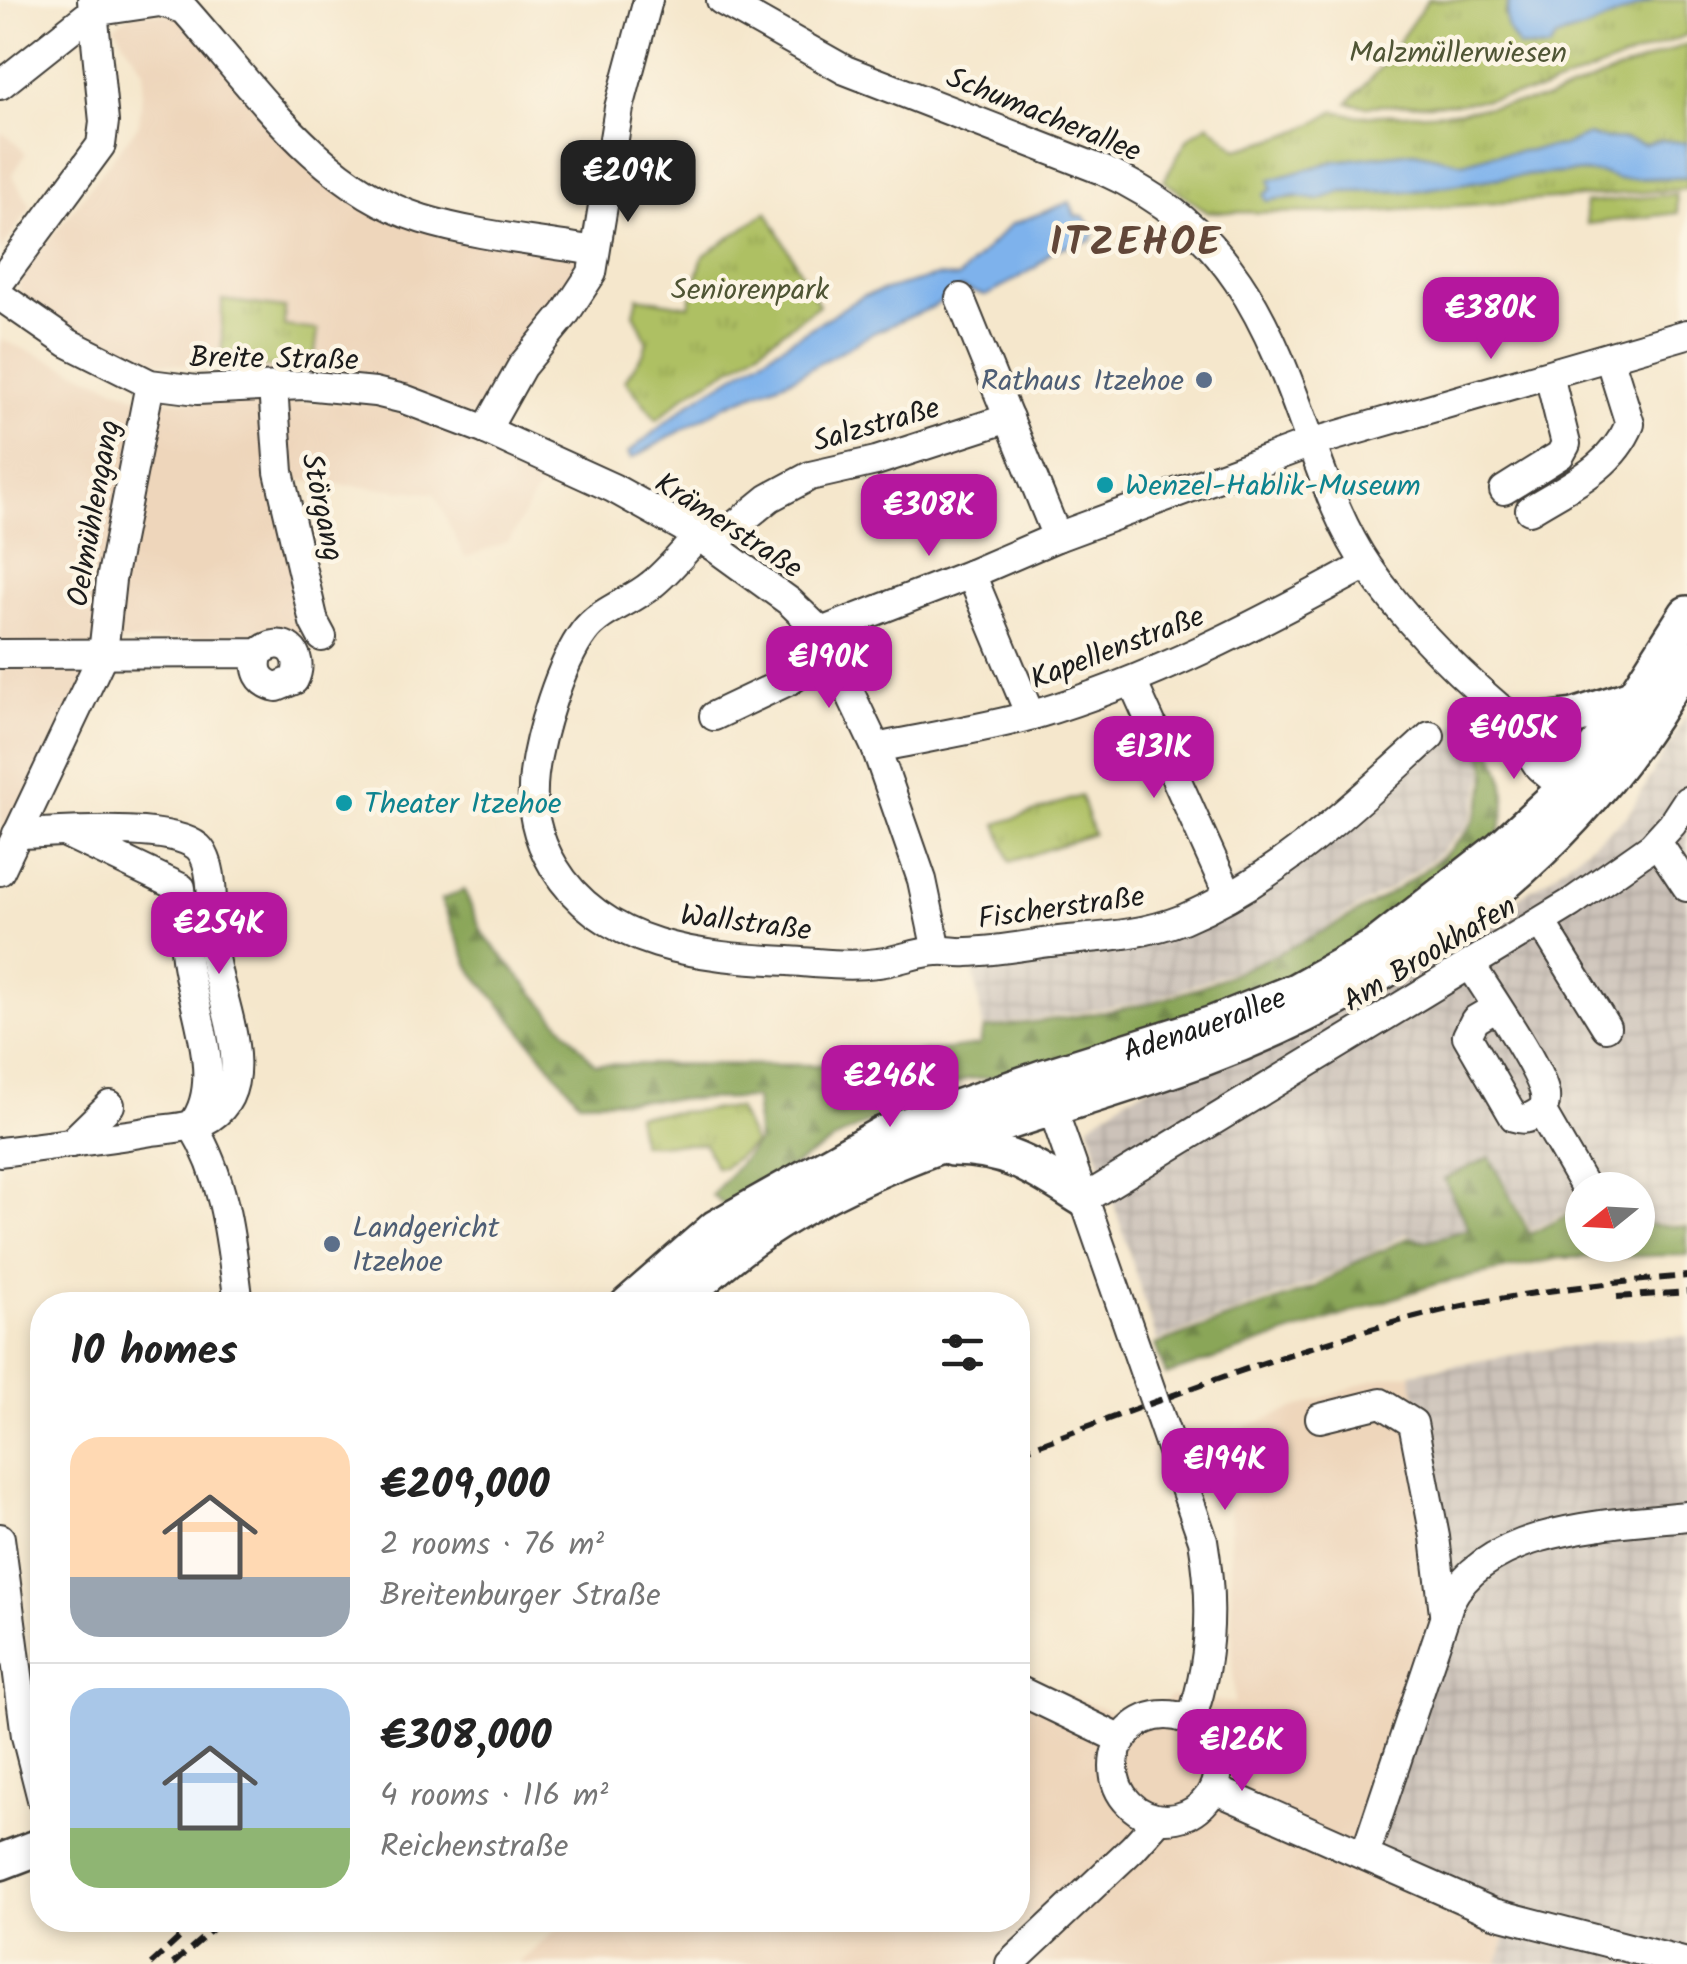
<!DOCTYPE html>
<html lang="en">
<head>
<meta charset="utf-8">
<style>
	:root { --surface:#fff; --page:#f6f6f6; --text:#222; --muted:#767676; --line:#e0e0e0; --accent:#b5179e }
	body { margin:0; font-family:Kalam,sans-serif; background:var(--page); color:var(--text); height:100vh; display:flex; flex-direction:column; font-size:38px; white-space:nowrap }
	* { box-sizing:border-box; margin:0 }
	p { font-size:32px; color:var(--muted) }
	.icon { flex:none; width:55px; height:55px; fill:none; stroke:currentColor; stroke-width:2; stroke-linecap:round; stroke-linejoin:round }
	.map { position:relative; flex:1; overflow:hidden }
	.side { position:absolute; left:30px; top:1292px; width:1000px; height:640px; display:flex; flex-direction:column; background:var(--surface); border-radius:40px; box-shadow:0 5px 15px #0003 }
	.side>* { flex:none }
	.needle { width:65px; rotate:252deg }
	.controls { position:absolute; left:1565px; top:1172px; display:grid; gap:20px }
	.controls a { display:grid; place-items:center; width:90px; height:90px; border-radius:50%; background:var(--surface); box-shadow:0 5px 15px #0003; font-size:50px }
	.price { position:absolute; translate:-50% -85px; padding:0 22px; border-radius:20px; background:var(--accent); color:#fff; font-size:32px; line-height:65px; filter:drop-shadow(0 2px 5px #0008) }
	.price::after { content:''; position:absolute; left:50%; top:60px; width:30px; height:22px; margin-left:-15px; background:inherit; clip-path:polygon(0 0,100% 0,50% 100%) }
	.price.active { background:#222; color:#fff }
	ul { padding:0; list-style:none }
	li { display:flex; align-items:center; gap:30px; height:250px; padding:0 40px }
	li+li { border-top:2px solid var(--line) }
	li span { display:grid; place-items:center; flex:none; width:280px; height:200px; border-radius:30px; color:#555 }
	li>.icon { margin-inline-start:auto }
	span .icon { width:120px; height:120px; fill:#fffc; stroke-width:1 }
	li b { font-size:42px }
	h2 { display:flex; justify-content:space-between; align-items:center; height:120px; padding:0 40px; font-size:42px }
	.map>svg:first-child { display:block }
	.built { fill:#eed6bb }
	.industrial { fill:url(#industrial-grid) }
	.forest { fill:url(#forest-firs); stroke:#53613a; stroke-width:2.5 }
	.park { fill:url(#park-tufts); stroke:#656e40; stroke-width:2.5 }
	.water { fill:#7eb2ec; stroke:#4d6784; stroke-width:2.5 }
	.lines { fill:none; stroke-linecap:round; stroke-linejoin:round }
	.minor-casing { stroke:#3d3a36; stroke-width:32 }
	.major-casing { stroke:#3d3a36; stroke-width:40 }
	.minor { stroke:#fff; stroke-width:28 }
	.major { stroke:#fff; stroke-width:35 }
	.rail { stroke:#1c1c1c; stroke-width:6; stroke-dasharray:15 8; stroke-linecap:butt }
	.service-dot { fill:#5c6f8a; stroke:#fcf5e5; stroke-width:4 }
	.culture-dot { fill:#0f9aa8; stroke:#fcf5e5; stroke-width:4 }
	.labels { text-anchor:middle; stroke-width:9; stroke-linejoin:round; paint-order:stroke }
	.park-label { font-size:30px; fill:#4f5535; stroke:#fcf5e5 }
	.street-label { font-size:30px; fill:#1c1c1c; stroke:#fcf5e5 }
	.service-label { font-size:30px; fill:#4e5e75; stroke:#fcf5e5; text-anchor:end }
	.culture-label { font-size:30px; fill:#0d838f; stroke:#fcf5e5; text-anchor:start }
	.district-label { font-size:40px; font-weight:bold; letter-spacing:2.5px; fill:#614638; stroke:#fcf5e5 }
</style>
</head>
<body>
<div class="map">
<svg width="1687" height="1964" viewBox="0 0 1687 1964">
	<defs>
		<pattern id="industrial-grid" width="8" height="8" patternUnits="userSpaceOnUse" patternTransform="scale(2.5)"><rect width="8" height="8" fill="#ccc2b9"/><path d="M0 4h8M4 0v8" fill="none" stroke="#afa69e"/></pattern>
		<pattern id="forest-firs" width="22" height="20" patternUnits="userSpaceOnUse" patternTransform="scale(2.5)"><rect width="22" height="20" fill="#8aa659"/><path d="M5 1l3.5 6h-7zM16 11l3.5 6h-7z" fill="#708649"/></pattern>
		<pattern id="park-tufts" width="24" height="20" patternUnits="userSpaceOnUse" patternTransform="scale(2.5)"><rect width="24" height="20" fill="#aec063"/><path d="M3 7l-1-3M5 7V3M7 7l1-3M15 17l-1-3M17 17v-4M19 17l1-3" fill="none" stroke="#95a455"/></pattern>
	</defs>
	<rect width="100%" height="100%" fill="#fcf5e5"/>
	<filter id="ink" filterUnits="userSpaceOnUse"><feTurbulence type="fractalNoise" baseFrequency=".01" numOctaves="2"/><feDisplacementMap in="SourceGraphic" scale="20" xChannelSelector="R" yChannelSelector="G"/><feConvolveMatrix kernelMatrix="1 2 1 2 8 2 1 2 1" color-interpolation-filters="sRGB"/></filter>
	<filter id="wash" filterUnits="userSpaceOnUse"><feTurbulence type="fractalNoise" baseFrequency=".0048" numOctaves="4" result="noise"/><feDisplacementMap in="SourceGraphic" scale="40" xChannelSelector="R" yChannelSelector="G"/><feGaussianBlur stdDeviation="2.25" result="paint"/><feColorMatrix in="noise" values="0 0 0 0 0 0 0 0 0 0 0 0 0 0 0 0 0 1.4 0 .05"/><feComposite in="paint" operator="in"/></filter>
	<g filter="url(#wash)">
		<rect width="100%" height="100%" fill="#f5e7cc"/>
		<g class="built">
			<polygon points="137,11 182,16 356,199 590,256 486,423 350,378 163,363 121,350 69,328 22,299 18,287 22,275 139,124 144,71 114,26"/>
			<polygon points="0,132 12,139 26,154 12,175 31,206 0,252"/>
			<polygon points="0,339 137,397 174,401 381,404 550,467 509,541 465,558 434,493 278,479 313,632 112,643 0,842"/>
			<polygon points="1411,1373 1450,1574 1508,1928 1498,1964 518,1964 567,1920 1018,1920 1018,1676 1116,1714 1134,1714 1158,1706 1172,1696 1234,1703 1228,1433 1372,1380"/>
		</g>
		<g class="industrial">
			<polygon points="1687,714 1687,1223 1638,1223 1638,1190 1582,1190 1582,1204 1531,1230 1490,1155 1443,1179 1467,1228 1427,1240 1406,1234 1311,1284 1157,1341 1089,1125 1127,1097 1394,980 1550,877 1628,815"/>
			<polygon points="1457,723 1482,756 1485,773 1474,812 1467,827 1433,859 1394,886 1310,937 1246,966 1150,1001 983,1027 972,962 1144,939 1391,778"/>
			<polygon points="1687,1336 1687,1964 1498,1964 1508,1929 1352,1863 1450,1574 1411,1373 1528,1352 1623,1339"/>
		</g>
		<g class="forest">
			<path d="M 1468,716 C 1501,754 1516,792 1496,841 L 1308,973 L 1016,1076 L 967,1079 L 911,1101 L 845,1134 L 726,1207 L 712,1195 L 757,1143 L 756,1098 L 579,1101 L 470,968 L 441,900 L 464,890 L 483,934 L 595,1064 L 819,1065 L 979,1045 L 984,1029 C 1038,1020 1095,1016 1149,1003 C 1222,986 1432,888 1471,825 C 1479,813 1485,790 1487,775 C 1488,755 1470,738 1459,723 Z"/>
			<polygon points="1490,1157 1530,1234 1582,1207 1582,1245 1638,1245 1638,1224 1687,1227 1687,1255 1559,1258 1436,1284 1166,1375 1155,1345 1315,1287 1354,1263 1410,1237 1427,1241 1469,1229 1444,1179"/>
		</g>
		<g class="park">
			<polygon points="1428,0 1510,0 1504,15 1531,49 1542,48 1556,38 1586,29 1653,0 1687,0 1687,35 1541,91 1462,103 1365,106 1348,103 1380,68"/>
			<path d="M 1687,44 L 1687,143 L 1661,140 L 1644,145 C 1621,134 1610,144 1588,135 L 1563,146 L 1491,155 L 1463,163 L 1414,152 L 1336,161 L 1270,180 L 1280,199 L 1309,196 L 1318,200 L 1341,192 L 1413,191 L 1505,177 L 1573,172 L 1602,172 L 1619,179 L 1687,178 L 1687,189 L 1360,213 L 1218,212 L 1207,212 L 1164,181 L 1188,138 L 1209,124 L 1237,149 C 1273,140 1305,132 1335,111 L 1359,116 L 1453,112 L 1547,99 Z"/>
			<polygon points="1676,194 1678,213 1587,224 1585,203"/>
			<polygon points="767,212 819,305 741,362 685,395 657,420 625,380 644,352 647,341 634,313 638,297 689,306 703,256"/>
			<polygon points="222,300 285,308 284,326 318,330 313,370 222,364"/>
			<polygon points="1081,796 1093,834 1010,862 997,824"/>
			<polygon points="737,1108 754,1144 724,1167 715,1167 705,1144 641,1144 636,1115"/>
		</g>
		<g class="water">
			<path d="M 1510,0 L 1653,0 L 1586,29 L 1556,38 L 1549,49 L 1519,47 C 1506,31 1503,20 1510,0 Z"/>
			<path d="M 1588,135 C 1610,144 1621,134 1644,145 L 1661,140 L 1687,143 L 1687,177 L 1618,179 L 1602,173 L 1573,172 L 1505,177 L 1413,191 L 1341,192 L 1318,200 L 1295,196 L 1267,201 L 1264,195 L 1272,189 L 1270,180 L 1335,161 L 1414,152 L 1463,163 L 1491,155 L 1563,146 Z"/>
			<polygon points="1070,202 1075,216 1083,216 1095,230 1092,240 1053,250 1035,268 986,296 961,288 933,307 875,332 793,378 726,405 631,459 628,453 691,402 863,296 937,276 958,278 1010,225"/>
		</g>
	</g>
	<g filter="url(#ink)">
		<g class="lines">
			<g class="minor-casing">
				<g id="minor">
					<path d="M 721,0 L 845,70 L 1102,170 C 1230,227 1267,319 1311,443 C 1327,487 1342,529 1368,567 C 1405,620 1449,665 1497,706 C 1507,715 1519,718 1530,725 C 1553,741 1573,761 1593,779"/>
					<path d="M 92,12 L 160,2 L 184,9 C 253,86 319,187 422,219 C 477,236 538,241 595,251"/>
					<polyline points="0,85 92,12"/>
					<polyline points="0,282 101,145 104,122 92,0"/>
					<polyline points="0,296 68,343 150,384 197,390 304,385 375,392 404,399 486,430 613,488 699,536 790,602 821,632 876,748 922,880 937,951"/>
					<polyline points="960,298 1057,537"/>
					<polyline points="273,387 279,472 314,622 322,637"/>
					<polyline points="486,430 522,366 565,314 592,273 619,108 648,0"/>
					<polyline points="1504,490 1560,455 1566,444 1549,375"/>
					<path d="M 1530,510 C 1570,485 1611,469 1630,424 L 1609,357"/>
					<path d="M 699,536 C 683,552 669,571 651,585 C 631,602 600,610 584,632 C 560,664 539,735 534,774 C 530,809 536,837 554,867 C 603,948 702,957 788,961 C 817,963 848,967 878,963 C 898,961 917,952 937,951 C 947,950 957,953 967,952 C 995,951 1022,946 1050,942 C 1094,937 1141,936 1183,919 C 1279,879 1354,805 1430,736"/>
					<polyline points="711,545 769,498 810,476 876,461 1009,418"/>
					<polyline points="971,574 1030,715"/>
					<polyline points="821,632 971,574 1057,537 1311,443 1687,334"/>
					<path d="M 0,654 L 259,653 C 282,632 307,653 294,680 L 277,687 C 259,683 253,670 259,653"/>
					<polyline points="1132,681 1229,896"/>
					<polyline points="1502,711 1539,767 1581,802"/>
					<polyline points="714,716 792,679 832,652"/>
					<path d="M 876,748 C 928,737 982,729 1033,715 C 1152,680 1258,624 1366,565"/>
					<path d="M 68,834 L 181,888 C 183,911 183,935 186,958 C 192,1007 227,1082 192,1125"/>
					<polyline points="1657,842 1687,887"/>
					<polyline points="0,871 103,654 111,580 150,384"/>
					<polyline points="1541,922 1606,1027"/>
					<path d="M 1472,967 C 1488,993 1541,1069 1545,1095 C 1546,1104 1544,1110 1536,1114 C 1528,1119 1523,1120 1514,1117 L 1467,1036 L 1475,1020 L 1497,1007"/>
					<path d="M 1046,1090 L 1203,1540 C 1213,1599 1212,1662 1191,1719"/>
					<polyline points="1541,1111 1586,1189"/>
					<path d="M 192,1125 C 226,1181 231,1241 239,1305"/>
					<polyline points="71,1143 110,1105"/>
					<path d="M 0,1152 C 51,1145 101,1140 152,1131 C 171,1128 194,1128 211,1117 C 262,1084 218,996 213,951 C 210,925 218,866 198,847 C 169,822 56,833 17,834"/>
					<polyline points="1084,1199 1571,903 1652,846 1672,824 1687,801"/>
					<polyline points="1320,1418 1381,1403 1413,1423 1435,1537 1444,1613"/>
					<polyline points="0,1538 26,1736 42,1799"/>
					<polyline points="1018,1690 1120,1739"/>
					<circle cx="1166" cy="1767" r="52"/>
					<polyline points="1214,1789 1494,1913 1687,1963"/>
					<path d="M 1365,1855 L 1450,1601 C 1488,1526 1613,1524 1687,1516"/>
					<polyline points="1010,1964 1133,1848 1159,1819"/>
				</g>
			</g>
			<g class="major-casing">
				<g id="major">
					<polyline points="1527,723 1574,717 1634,697"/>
					<path d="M 952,1148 C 1009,1148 1038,1170 1084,1199"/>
					<path id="s1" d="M 628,1305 L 716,1228 L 883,1134 L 1042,1078 L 1213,1024 L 1296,991 L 1375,947 L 1499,850 L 1566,788 L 1634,697 L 1687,614"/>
					<path d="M 674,1305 C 702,1279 730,1254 761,1233 C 894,1143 1055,1113 1203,1058 C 1403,984 1586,848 1687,658"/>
					<polyline points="0,1862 42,1846"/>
				</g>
			</g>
			<use href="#minor" class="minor"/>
			<use href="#major" class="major"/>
			<g class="rail">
				<polyline points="1617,1297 1687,1292"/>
				<path d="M 1018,1452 C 1149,1405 1280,1352 1415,1317 C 1505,1294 1595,1284 1687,1276"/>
				<polyline points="151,1964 199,1920"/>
				<polyline points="173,1964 223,1920"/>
			</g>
		</g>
	</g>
	<g class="service-dot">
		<circle cx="1204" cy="380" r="10"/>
		<circle cx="332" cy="1244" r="10"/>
	</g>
	<g class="culture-dot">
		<circle cx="1105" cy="485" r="10"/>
		<circle cx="344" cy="803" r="10"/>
	</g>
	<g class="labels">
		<g class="park-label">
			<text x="1458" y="62">Malzmüllerwiesen</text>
			<text x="750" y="299">Seniorenpark</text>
		</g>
		<g class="street-label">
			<text transform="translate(1044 114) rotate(22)" y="10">Schumacherallee</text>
			<text transform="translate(274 358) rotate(1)" y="10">Breite Straße</text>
			<text transform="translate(876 424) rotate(-16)" y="10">Salzstraße</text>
			<text transform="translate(323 507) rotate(78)" y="10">Störgang</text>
			<text transform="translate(93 513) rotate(-80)" y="10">Oelmühlengang</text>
			<text transform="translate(729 525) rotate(33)" y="10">Krämerstraße</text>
			<text transform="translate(1117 647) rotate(-21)" y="10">Kapellenstraße</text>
			<text transform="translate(1061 907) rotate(-8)" y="10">Fischerstraße</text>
			<text transform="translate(746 922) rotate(7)" y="10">Wallstraße</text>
			<text transform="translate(1429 953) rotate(-31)" y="10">Am Brookhafen</text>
			<text dy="10" stroke="none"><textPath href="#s1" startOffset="648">Adenauerallee</textPath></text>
		</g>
		<g class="service-label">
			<text x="1184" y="390">Rathaus Itzehoe</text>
			<text x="352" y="1237" text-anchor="start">Landgericht<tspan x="352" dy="34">Itzehoe</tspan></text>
		</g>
		<g class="culture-label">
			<text x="1125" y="495">Wenzel-Hablik-Museum</text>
			<text x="364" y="813">Theater Itzehoe</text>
		</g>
		<g class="district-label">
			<text x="1136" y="255">ITZEHOE</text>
		</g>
	</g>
</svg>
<div class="controls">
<a><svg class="needle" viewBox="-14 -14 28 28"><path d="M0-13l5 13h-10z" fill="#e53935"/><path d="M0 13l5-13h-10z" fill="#767676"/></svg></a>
</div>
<b class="price active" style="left:628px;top:225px">€209K</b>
<b class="price" style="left:1491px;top:362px">€380K</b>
<b class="price" style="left:929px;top:559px">€308K</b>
<b class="price" style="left:829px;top:711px">€190K</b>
<b class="price" style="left:1514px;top:782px">€405K</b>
<b class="price" style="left:1154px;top:801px">€131K</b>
<b class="price" style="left:219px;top:977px">€254K</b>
<b class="price" style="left:890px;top:1130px">€246K</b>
<b class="price" style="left:1225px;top:1513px">€194K</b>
<b class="price" style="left:1242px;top:1794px">€126K</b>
<section class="side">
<h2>10 homes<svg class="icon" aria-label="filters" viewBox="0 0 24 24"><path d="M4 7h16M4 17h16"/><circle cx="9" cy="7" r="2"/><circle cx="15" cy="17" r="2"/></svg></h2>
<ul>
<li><span style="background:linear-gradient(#ffd9b3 70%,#9aa5b1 0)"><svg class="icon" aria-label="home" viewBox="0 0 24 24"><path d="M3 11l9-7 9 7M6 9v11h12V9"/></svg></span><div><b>€209,000</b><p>2 rooms · 76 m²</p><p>Breitenburger Straße</p></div></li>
<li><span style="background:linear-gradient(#a9c7e8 70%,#8fb573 0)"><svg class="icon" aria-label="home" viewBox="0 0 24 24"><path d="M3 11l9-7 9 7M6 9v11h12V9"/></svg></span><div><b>€308,000</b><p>4 rooms · 116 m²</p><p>Reichenstraße</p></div></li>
</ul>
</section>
</div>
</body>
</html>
